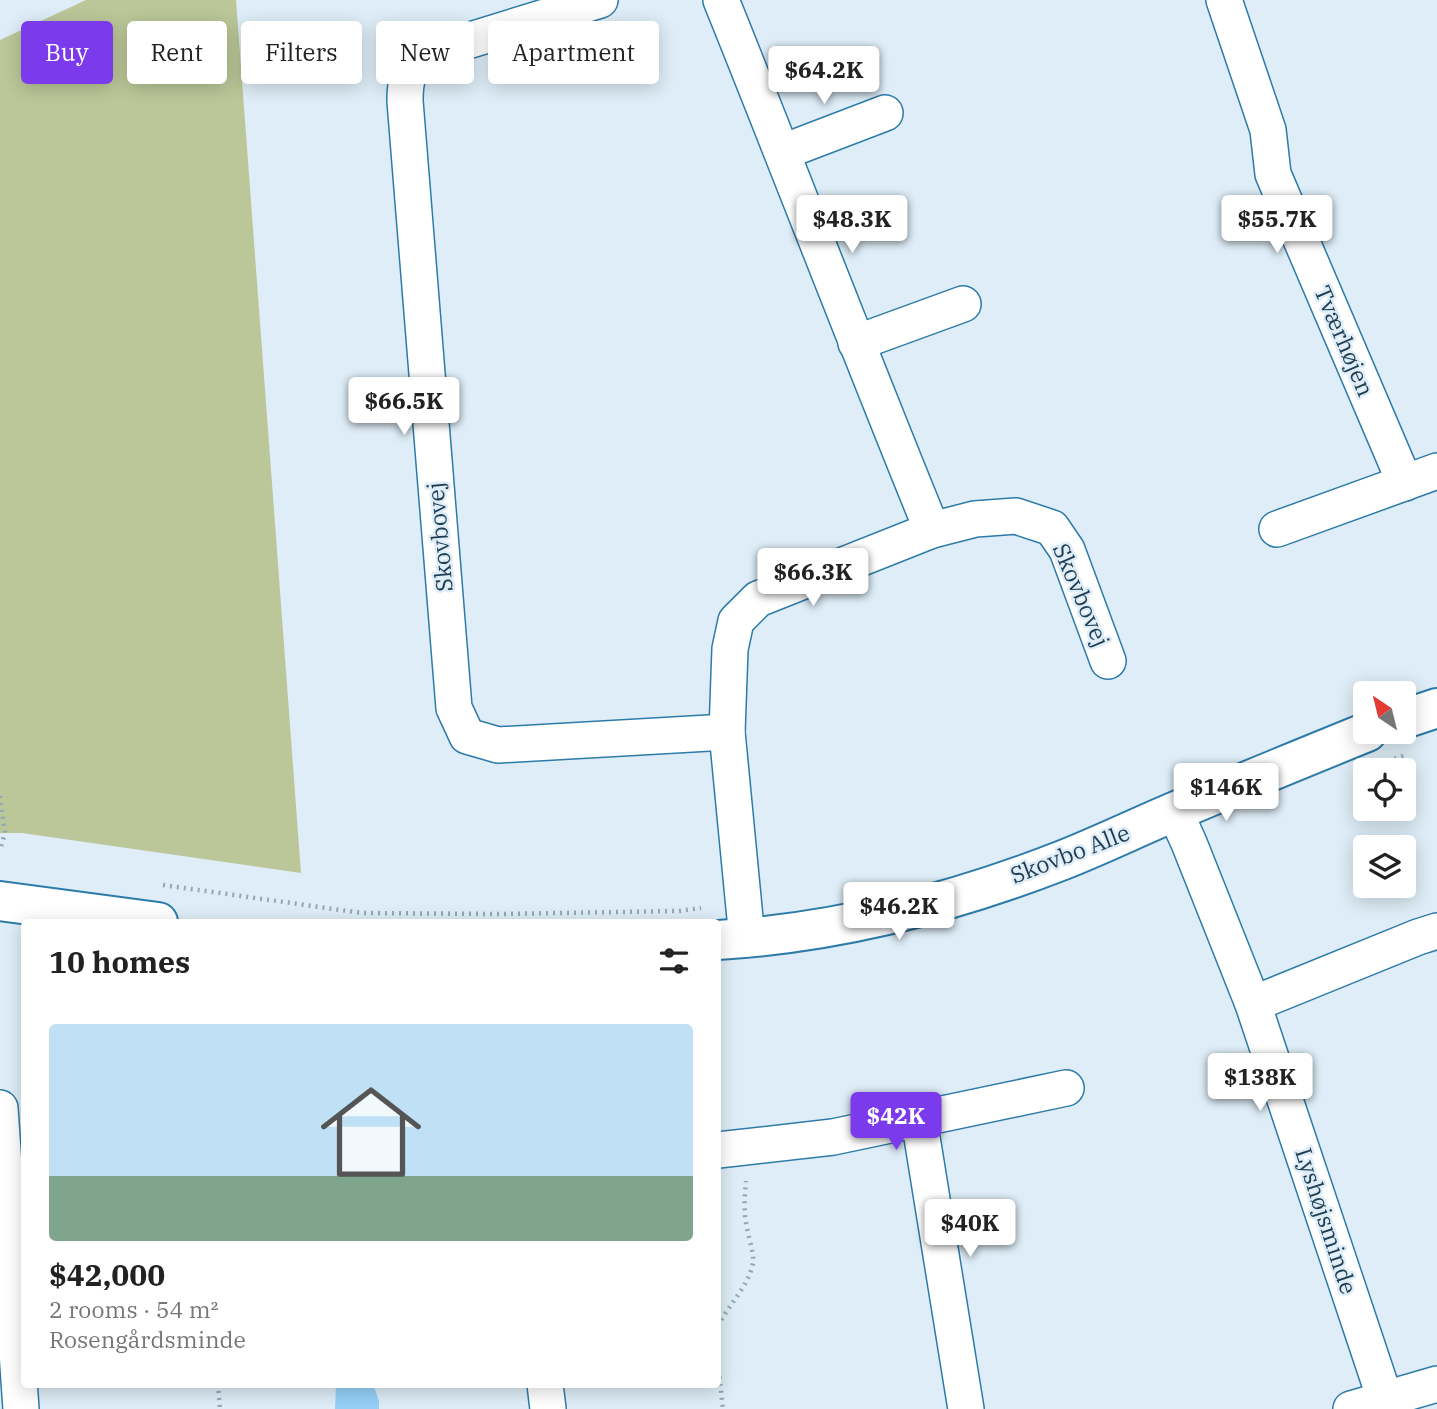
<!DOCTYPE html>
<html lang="en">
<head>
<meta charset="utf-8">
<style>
	:root { --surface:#fff; --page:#f6f6f6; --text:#222; --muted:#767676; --line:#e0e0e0; --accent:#7c3aed }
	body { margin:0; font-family:"IBM Plex Serif",serif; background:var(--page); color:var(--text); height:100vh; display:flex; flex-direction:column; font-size:26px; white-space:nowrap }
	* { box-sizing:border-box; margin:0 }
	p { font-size:23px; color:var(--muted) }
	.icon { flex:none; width:38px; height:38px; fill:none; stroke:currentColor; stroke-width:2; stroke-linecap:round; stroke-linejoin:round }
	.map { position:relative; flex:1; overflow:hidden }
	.side { position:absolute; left:21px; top:919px; width:700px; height:469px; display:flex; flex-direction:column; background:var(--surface); border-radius:7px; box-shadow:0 4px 18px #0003 }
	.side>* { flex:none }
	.hud { position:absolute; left:21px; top:21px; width:700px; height:63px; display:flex; gap:14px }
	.needle { width:46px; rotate:325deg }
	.fabs { position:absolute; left:1353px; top:681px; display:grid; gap:14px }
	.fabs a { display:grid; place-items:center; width:63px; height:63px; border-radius:7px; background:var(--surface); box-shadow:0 4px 18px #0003; font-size:35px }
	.price { position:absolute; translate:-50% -60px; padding:0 16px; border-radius:7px; background:#fff; color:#222; font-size:23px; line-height:46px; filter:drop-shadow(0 2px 4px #0008) }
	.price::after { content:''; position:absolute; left:50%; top:42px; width:21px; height:16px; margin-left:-10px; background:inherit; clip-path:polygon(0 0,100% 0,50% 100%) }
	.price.current { background:var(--accent); color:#fff }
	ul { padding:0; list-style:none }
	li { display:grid; align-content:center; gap:14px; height:371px; padding:0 28px }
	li+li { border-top:2px solid var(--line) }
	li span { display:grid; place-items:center; height:217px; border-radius:7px; color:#555 }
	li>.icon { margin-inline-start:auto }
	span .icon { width:126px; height:126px; fill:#fffc; stroke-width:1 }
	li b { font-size:30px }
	h2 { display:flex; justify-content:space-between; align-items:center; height:84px; padding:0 28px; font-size:30px }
	.chip { padding:0 24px; border-radius:7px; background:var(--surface); box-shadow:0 4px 18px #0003; font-size:24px; line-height:63px }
	.chip.current { background:var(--accent); color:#fff }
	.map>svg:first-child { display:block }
	.green { fill:#bbc798 }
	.water { fill:#96d0f8 }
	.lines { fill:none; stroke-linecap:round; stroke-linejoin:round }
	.street-casing { stroke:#2d7ba9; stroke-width:38 }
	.secondary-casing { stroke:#2d7ba9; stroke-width:42 }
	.path { stroke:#92a8b6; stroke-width:4.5; stroke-dasharray:2 5; stroke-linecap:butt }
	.street { stroke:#fff; stroke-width:35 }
	.secondary { stroke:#fff; stroke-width:38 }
	.labels { text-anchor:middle; stroke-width:5; stroke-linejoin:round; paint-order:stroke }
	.street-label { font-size:23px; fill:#1e3d52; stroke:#deedf7 }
</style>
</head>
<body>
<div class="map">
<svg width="1437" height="1409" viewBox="0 0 1437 1409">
	<rect width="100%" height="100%" fill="#deedf7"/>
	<polygon class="green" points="86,0 236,0 301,873 22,833 0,833 0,40"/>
	<polygon class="water" points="336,1384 373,1384 379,1401 379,1409 335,1409"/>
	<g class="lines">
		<g class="street-casing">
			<g id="street">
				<path d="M 600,0 L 435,51 C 411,68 405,70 405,101 L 454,708 L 467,736 L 498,745 L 727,732"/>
				<path d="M 721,0 C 792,176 860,354 932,530"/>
				<polyline points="1224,0 1268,130 1273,174 1405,483"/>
				<polyline points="783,152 885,113"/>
				<polyline points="856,343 963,304"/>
				<polyline points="1277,529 1437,471"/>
				<polyline points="1175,812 1189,843 1253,1004 1385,1399"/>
				<polyline points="747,939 727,732 730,649 736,621 758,599 932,530 975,519 1016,516 1052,528 1067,550 1108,661"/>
				<polyline points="1253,1004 1418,937 1437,931"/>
				<polyline points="0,1108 21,1409"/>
				<polyline points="919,1119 966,1409"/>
				<polyline points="718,1150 833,1137 1066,1088"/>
				<polyline points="545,1384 548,1409"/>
				<polyline points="1351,1409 1437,1384"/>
			</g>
		</g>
		<g class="secondary-casing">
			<g id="secondary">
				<polyline points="1404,719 1437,708"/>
				<polyline points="0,901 158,922"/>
				<path d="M 718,940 C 836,933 953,903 1063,860 C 1101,845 1138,827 1176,811 C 1239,784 1303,758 1367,732"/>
			</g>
		</g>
		<g class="path">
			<polyline points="1388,761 1406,755"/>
			<polyline points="0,796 5,833 0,850"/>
			<polyline points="163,885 362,913 500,914 679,911 701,908"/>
			<path d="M 718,1326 C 728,1305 749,1286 753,1263 C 755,1254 745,1227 745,1214 C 744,1203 745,1192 746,1181"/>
			<polyline points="718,1363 723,1409"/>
			<polyline points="218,1384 220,1409"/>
		</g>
		<use href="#street" class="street"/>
		<use href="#secondary" class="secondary"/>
	</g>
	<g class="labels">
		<g class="street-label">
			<text transform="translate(1344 341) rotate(67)" y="8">Tværhøjen</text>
			<text transform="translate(440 537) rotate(-95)" y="8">Skovbovej</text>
			<text transform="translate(1081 595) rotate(67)" y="8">Skovbovej</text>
			<text transform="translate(1070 854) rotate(-21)" y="8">Skovbo Alle</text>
			<text transform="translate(1326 1221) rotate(72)" y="8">Lyshøjsminde</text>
		</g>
	</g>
</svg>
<div class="fabs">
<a><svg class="needle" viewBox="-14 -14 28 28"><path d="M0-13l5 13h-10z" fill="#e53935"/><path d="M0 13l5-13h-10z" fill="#767676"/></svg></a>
<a><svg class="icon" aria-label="locate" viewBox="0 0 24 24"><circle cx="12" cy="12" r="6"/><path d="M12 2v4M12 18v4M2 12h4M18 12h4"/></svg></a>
<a><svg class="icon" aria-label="layers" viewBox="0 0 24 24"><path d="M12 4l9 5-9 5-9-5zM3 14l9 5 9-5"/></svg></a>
</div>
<b class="price" style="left:824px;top:106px">$64.2K</b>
<b class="price" style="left:852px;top:255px">$48.3K</b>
<b class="price" style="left:1277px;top:255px">$55.7K</b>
<b class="price" style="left:404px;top:437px">$66.5K</b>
<b class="price" style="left:813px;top:608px">$66.3K</b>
<b class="price" style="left:1226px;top:823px">$146K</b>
<b class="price" style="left:899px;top:942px">$46.2K</b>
<b class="price" style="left:1260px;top:1113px">$138K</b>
<b class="price current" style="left:896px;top:1152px">$42K</b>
<b class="price" style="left:970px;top:1259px">$40K</b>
<div class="hud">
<a class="chip current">Buy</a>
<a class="chip">Rent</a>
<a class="chip">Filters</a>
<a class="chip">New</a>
<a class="chip">Apartment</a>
</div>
<section class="side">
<h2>10 homes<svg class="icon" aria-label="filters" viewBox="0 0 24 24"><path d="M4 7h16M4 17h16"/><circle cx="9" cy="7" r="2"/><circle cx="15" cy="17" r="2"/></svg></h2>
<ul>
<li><span style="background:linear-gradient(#bfe0f5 70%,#7fa58c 0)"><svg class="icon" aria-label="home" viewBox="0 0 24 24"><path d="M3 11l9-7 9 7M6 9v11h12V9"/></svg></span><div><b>$42,000</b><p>2 rooms · 54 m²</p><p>Rosengårdsminde</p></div></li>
</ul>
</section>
</div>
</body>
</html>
